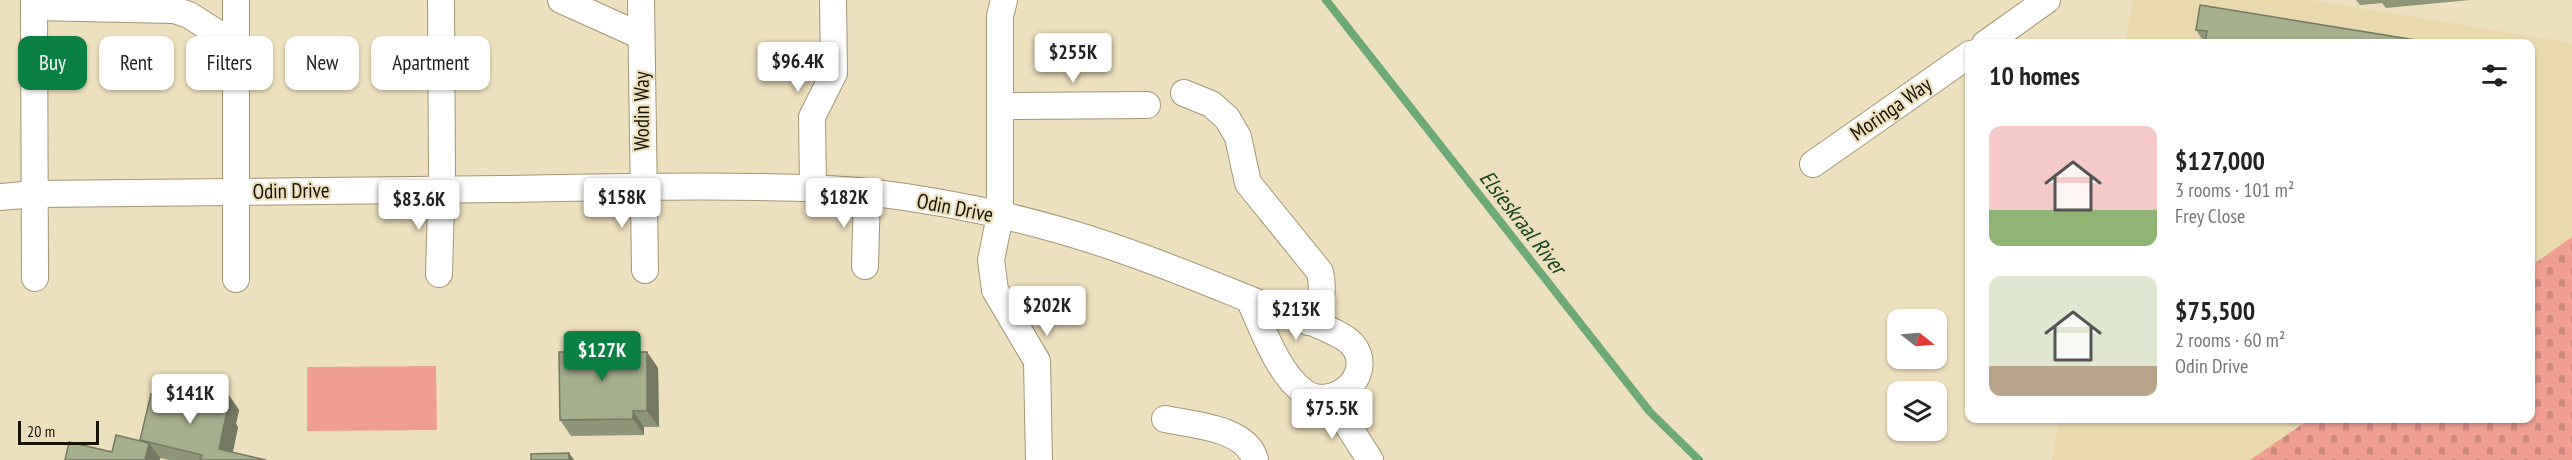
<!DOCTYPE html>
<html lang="en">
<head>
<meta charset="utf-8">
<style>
	:root { --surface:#fff; --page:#f6f6f6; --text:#222; --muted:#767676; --accent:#0b8043 }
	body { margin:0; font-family:"PT Sans Narrow",sans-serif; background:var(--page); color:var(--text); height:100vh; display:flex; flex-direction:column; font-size:22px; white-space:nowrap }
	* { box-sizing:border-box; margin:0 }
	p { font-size:20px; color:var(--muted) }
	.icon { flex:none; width:33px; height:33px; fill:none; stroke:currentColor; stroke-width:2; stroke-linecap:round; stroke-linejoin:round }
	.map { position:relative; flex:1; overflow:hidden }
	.side { position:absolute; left:1965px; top:39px; width:570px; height:384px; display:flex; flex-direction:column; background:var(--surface); border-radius:12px; box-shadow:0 2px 4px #0004 }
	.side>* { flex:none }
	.banner { position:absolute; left:18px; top:36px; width:570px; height:54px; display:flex; gap:12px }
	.needle { width:39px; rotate:107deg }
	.fabs { position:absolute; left:1887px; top:309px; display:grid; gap:12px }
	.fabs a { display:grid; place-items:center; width:60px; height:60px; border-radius:12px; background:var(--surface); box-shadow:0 2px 4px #0004; font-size:30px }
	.scale { position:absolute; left:18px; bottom:15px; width:81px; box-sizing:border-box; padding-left:6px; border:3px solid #171206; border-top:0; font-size:16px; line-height:21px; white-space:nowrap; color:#171206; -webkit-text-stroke:4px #ede0bc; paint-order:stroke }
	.price { position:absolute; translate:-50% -51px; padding:0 14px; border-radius:6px; background:#fff; color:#222; font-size:20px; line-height:39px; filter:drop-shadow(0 2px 3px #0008) }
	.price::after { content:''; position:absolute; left:50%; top:36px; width:18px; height:14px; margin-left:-9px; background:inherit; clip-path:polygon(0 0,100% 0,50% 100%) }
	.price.active { background:var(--accent); color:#fff }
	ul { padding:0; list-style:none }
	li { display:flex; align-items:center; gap:18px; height:150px; padding:0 24px }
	li span { display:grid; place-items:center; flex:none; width:168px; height:120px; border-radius:12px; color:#555 }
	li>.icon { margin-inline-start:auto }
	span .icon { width:72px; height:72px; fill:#fffc; stroke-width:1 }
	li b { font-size:26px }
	h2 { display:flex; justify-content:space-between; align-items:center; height:72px; padding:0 24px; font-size:26px }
	.chip { padding:0 21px; border-radius:12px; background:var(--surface); box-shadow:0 2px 4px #0004; font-size:21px; line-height:54px }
	.chip.active { background:var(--accent); color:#fff }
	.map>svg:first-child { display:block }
	.built { fill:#e9d9ad }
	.cemetery { fill:url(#cemetery-stones) }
	.park { fill:#ef9f90 }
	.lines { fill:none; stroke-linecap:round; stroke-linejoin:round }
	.stream { stroke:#6ba975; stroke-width:8 }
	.minor-casing { stroke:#a29674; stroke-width:28 }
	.minor { stroke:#fff; stroke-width:26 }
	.wall { fill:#8f9678 }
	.shaded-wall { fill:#747a62 }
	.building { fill:#a6af8c; stroke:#747a62; stroke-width:1.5 }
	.labels { text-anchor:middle; stroke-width:4.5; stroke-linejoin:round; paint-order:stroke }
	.street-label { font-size:21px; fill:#171206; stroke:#ede0bc }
	.water-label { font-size:22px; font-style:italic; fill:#14411f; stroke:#ede0bc }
</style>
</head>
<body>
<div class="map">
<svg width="2572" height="460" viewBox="0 0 2572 460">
	<defs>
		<pattern id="cemetery-stones" width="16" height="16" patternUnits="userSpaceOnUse" patternTransform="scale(1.5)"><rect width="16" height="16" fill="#ef9f90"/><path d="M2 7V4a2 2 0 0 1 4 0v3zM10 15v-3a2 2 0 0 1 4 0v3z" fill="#cc887b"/></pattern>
	</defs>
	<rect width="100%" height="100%" fill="#ede0bc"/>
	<g class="built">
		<polygon points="2133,0 2311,0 2572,43 2572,237 2531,266 2530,44 2125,44"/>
		<polygon points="2059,419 2059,418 2310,419 2250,460 2052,460"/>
	</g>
	<polygon class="cemetery" points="2572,237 2572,460 2250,460 2310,419 2530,418 2531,266"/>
	<polygon class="park" points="436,366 437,430 307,431 307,367"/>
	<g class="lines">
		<polyline class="stream" points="1326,0 1650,412 1699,460"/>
		<g class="minor-casing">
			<g id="minor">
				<polyline points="34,0 35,278"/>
				<polyline points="236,0 236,279"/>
				<polyline points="561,0 641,36"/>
				<polyline points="641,0 645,270"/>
				<polyline points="1004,0 1000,16 1000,216 991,260 995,290 1037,361 1039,460"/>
				<polyline points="34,7 174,10 189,15 236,45"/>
				<polyline points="1985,44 2047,0"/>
				<path d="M 1184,93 L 1211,104 L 1227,118 L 1238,137 L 1248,183 L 1320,272 C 1325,296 1320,303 1308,322"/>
				<polyline points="1000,106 1147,105"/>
				<polyline points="1813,164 1970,54"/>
				<polyline points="813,188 812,117 834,73 833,0"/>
				<path d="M 0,197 L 35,194 C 190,192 346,192 502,189 C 587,188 673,185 759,187 C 795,188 832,188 868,192 C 934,200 1002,213 1066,232 C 1128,250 1189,275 1249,299 C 1279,311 1314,320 1343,337 C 1350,341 1355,346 1358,354 C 1368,383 1329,410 1304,392 C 1278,374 1262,327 1249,299"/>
				<polyline points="865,266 867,192"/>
				<polyline points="439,274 442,169 441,0"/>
				<polyline points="1330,397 1370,460"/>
				<path d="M 1165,419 C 1193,425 1247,428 1255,460"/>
			</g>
		</g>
		<use href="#minor" class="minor"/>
	</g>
	<g class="wall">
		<polygon points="2356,0 2470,0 2386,8 2382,3 2360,5"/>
		<polygon points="2196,30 2415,40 2418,44 2205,44"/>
		<polygon points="632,344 638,352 647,352 658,368 659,427 644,427 644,435 571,436 560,420 574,352"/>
		<polygon points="228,394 239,410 236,424 238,427 233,452 266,460 169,460 159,458 160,458 112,452 141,441 194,404"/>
	</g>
	<g class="shaded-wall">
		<polygon points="632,344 643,360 633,352"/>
		<polygon points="647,352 658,368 659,427 647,411"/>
		<polygon points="228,394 239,410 236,424 238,427 231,460 219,449 225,411"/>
		<polygon points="633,411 644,427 644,435 633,419"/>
		<polygon points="149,443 160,458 160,460 145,460"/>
		<polygon points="569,453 574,460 569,460"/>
	</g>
	<g class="building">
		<polygon points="2200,5 2415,40 2415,44 2205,44 2207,31 2196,30"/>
		<polygon points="574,344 632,344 633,352 647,352 647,411 633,411 633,419 560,420 559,352 574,352"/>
		<polygon points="198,387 228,394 225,411 227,411 219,449 266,460 200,460 202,455 140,440 151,394 194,404"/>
		<polygon points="116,435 149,443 145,460 65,460 69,442 112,452"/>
		<polygon points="569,453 569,460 531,460 531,454"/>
	</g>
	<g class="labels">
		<g class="street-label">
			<text transform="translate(1891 109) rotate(-35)" y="7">Moringa Way</text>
			<text transform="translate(642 111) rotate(-90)" y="7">Wodin Way</text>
			<text transform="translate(291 191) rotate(-1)" y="7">Odin Drive</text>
			<text transform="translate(955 208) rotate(11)" y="7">Odin Drive</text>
		</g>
		<g class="water-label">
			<text transform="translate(1523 222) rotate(52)" y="8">Elsieskraal River</text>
		</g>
	</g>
</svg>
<div class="fabs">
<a><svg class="needle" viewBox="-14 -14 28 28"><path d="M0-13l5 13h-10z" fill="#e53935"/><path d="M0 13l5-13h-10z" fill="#767676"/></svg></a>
<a><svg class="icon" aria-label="layers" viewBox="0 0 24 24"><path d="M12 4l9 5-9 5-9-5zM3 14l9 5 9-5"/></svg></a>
</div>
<div class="scale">20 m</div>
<b class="price" style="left:1073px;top:84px">$255K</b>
<b class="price" style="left:798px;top:93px">$96.4K</b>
<b class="price" style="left:622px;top:229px">$158K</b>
<b class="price" style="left:844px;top:229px">$182K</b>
<b class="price" style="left:419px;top:231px">$83.6K</b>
<b class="price" style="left:1047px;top:337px">$202K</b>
<b class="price" style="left:1296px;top:341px">$213K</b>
<b class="price active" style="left:602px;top:382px">$127K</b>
<b class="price" style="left:190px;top:425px">$141K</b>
<b class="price" style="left:1332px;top:440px">$75.5K</b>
<div class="banner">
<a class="chip active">Buy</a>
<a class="chip">Rent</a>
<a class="chip">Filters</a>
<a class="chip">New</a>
<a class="chip">Apartment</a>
</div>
<section class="side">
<h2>10 homes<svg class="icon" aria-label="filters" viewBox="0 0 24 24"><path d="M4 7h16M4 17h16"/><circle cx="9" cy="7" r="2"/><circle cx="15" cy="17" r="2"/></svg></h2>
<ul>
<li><span style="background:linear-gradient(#f6c9c9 70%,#8fb573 0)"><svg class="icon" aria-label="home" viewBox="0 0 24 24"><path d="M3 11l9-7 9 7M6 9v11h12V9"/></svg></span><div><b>$127,000</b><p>3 rooms · 101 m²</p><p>Frey Close</p></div></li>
<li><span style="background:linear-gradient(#dfe7d0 75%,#b9a48a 0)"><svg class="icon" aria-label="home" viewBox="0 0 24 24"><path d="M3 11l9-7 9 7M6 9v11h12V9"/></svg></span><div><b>$75,500</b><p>2 rooms · 60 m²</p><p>Odin Drive</p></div></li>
</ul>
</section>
</div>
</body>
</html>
